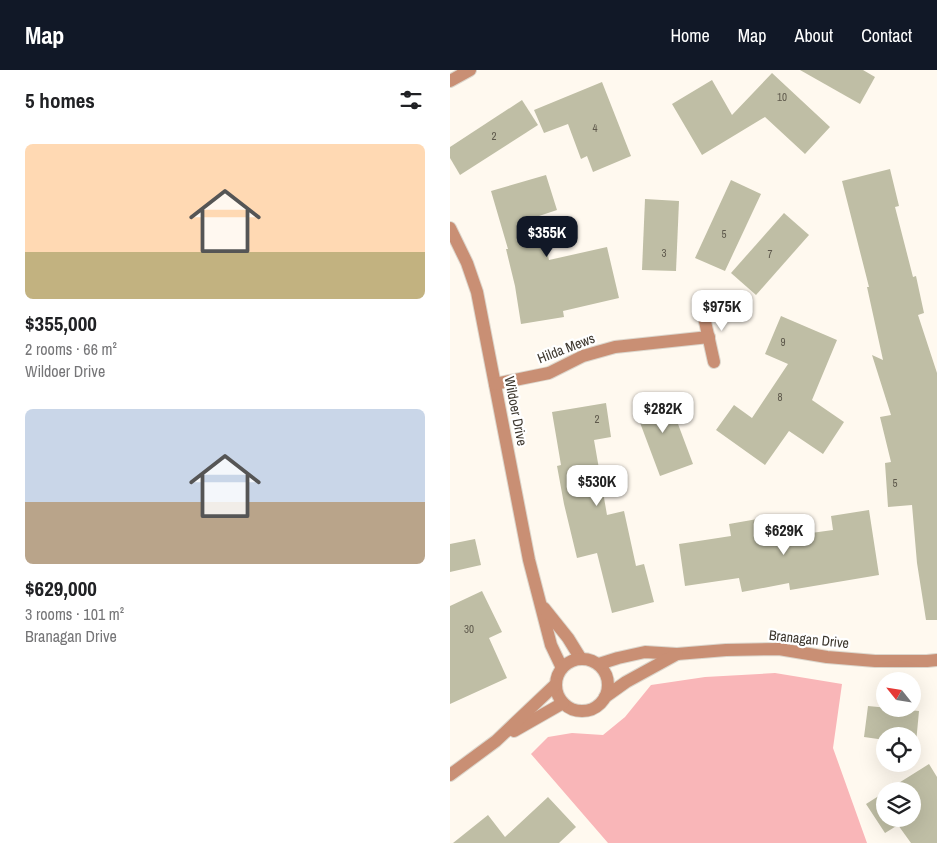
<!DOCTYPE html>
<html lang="en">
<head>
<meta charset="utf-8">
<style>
	:root { --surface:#fff; --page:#f2f2f2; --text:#202124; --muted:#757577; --accent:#111827 }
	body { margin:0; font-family:"Archivo Narrow",sans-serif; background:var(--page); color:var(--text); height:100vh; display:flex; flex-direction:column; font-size:19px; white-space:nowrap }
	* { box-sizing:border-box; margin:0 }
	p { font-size:16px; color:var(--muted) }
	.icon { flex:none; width:28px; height:28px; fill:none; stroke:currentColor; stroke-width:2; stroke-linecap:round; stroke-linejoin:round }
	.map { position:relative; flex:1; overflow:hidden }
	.drawer { display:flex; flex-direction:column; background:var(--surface); width:450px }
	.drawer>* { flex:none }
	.needle { width:32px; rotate:300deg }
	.tools { position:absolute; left:426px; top:602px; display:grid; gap:10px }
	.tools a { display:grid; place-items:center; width:45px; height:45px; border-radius:50%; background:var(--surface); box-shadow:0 5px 20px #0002; font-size:25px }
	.price { position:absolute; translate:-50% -42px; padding:0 11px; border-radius:10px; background:#fff; color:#222; font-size:16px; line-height:32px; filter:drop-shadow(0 1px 2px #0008) }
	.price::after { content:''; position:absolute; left:50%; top:30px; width:15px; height:11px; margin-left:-8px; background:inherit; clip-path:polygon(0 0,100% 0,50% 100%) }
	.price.on { background:var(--accent); color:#fff }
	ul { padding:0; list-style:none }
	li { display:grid; align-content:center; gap:10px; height:265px; padding:0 25px }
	li span { display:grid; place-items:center; height:155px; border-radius:8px; color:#555 }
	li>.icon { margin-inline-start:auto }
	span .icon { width:90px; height:90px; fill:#fffc; stroke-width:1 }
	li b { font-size:21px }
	h2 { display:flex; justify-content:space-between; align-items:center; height:60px; padding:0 25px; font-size:21px }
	header { display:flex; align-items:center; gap:30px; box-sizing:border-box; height:70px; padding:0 25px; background:var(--accent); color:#fff }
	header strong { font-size:24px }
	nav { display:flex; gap:28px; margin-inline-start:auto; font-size:18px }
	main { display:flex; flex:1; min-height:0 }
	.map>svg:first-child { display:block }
	.green { fill:#f9b6b8 }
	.building { fill:#bfbea5 }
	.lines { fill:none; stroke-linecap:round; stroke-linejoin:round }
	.minor-casing { stroke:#dcd6cc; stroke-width:14 }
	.minor { stroke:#c98f74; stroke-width:12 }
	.labels { text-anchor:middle; stroke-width:4.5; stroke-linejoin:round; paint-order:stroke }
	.number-label { font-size:11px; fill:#5e594c }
	.street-label { font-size:14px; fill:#3d372e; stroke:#fff }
</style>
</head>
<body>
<header>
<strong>Map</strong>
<nav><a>Home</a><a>Map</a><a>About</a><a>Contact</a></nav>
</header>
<main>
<section class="drawer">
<h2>5 homes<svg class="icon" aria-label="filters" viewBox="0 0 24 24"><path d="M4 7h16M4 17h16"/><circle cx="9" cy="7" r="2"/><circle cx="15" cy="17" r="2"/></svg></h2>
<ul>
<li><span style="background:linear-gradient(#ffd9b3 70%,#c2b280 0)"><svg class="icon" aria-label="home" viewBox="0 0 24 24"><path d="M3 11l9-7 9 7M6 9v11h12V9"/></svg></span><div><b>$355,000</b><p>2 rooms · 66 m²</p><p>Wildoer Drive</p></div></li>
<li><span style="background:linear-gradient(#c9d6e8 60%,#b9a48a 0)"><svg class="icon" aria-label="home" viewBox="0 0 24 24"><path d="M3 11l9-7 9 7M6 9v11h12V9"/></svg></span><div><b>$629,000</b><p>3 rooms · 101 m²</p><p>Branagan Drive</p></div></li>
</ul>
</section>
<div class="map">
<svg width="487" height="773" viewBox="0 0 487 773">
	<rect width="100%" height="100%" fill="#fff9ef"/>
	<polygon class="green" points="325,603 392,614 383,678 417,773 158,773 81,684 98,667 122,663 153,665 175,647 201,615 255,607"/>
	<g class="building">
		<polygon points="350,0 413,0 425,7 410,34"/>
		<polygon points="322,3 380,57 355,84 315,47 252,85 222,34 262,10 282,45"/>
		<polygon points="152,12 181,86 143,102 137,86 131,89 118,54 94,63 84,40"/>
		<polygon points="72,30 88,55 10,105 0,88 0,77"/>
		<polygon points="440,99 449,136 445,137 463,207 466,206 474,243 468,245 487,303 487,550 476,550 467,493 462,435 438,437 435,393 441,392 430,347 441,345 422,285 433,290 417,217 419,217 392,111"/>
		<polygon points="96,105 107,140 89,146 99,190 157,177 169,228 113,241 114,247 71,254 65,216 56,179 58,179 41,121"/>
		<polygon points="281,110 311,124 275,201 245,188"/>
		<polygon points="195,129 229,131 226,201 192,200"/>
		<polygon points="334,143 359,165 306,225 281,203"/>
		<polygon points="331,246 387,270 362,330 394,352 373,384 339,361 315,395 266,360 284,335 302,348 338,294 315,284"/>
		<polygon points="216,322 243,394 210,406 183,334"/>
		<polygon points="156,333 161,367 144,370 157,445 174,441 186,496 194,494 204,532 162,543 147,483 127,488 114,434 107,396 111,395 102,342"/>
		<polygon points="419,440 429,505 340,520 339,513 292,522 289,508 235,516 229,474 281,466 279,454 313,448 317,469 383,460 381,446"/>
		<polygon points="25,469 31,495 0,502 0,474"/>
		<polygon points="32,521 52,562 39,568 57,608 0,634 0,536"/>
		<polygon points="418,636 469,641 466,673 462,672 462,666 435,666 435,670 414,667"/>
		<polygon points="479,694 487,707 487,773 461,773 448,755 435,763 416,734 435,722 435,749 462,749 462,721 436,721"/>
		<polygon points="98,727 126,757 109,773 3,773 38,745 55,767"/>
	</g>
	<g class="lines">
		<g class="minor-casing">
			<g id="minor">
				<polyline points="0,11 20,0"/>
				<polyline points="0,158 17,193 27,222 79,490 101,575 112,598"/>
				<polyline points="252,238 264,292"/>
				<polyline points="45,314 99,303 133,286 165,277 259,267"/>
				<polyline points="94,538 118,568 131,589"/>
				<circle cx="132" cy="615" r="26"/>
				<polyline points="149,594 168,588 195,582 227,584 276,580 329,579 377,587 425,591 477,591 487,590"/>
				<polyline points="155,627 176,612 227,584"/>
				<polyline points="64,661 113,633"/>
				<polyline points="0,705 46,671 106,614"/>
			</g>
		</g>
		<use href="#minor" class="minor"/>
	</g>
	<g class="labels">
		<g class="number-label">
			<text x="332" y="31">10</text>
			<text x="145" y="62">4</text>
			<text x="44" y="70">2</text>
			<text x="274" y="168">5</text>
			<text x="214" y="187">3</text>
			<text x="320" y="188">7</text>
			<text x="333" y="276">9</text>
			<text x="330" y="331">8</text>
			<text x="147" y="353">2</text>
			<text x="445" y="417">5</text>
			<text x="19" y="563">30</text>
		</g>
		<g class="street-label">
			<text transform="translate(116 278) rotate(-21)" y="5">Hilda Mews</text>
			<text transform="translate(66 341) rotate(79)" y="5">Wildoer Drive</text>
			<text transform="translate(359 569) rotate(6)" y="5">Branagan Drive</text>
		</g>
	</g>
</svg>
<div class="tools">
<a><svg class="needle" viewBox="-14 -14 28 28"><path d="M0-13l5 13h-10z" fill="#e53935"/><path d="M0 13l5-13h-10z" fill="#757577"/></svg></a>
<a><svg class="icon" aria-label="locate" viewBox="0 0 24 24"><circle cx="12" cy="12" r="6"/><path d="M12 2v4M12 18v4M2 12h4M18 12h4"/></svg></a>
<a><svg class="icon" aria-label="layers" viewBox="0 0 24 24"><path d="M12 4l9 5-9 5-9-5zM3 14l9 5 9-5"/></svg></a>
</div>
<b class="price on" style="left:97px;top:188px">$355K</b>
<b class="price" style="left:272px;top:262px">$975K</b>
<b class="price" style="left:213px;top:364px">$282K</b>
<b class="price" style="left:147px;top:437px">$530K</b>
<b class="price" style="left:334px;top:486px">$629K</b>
</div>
</main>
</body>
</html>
